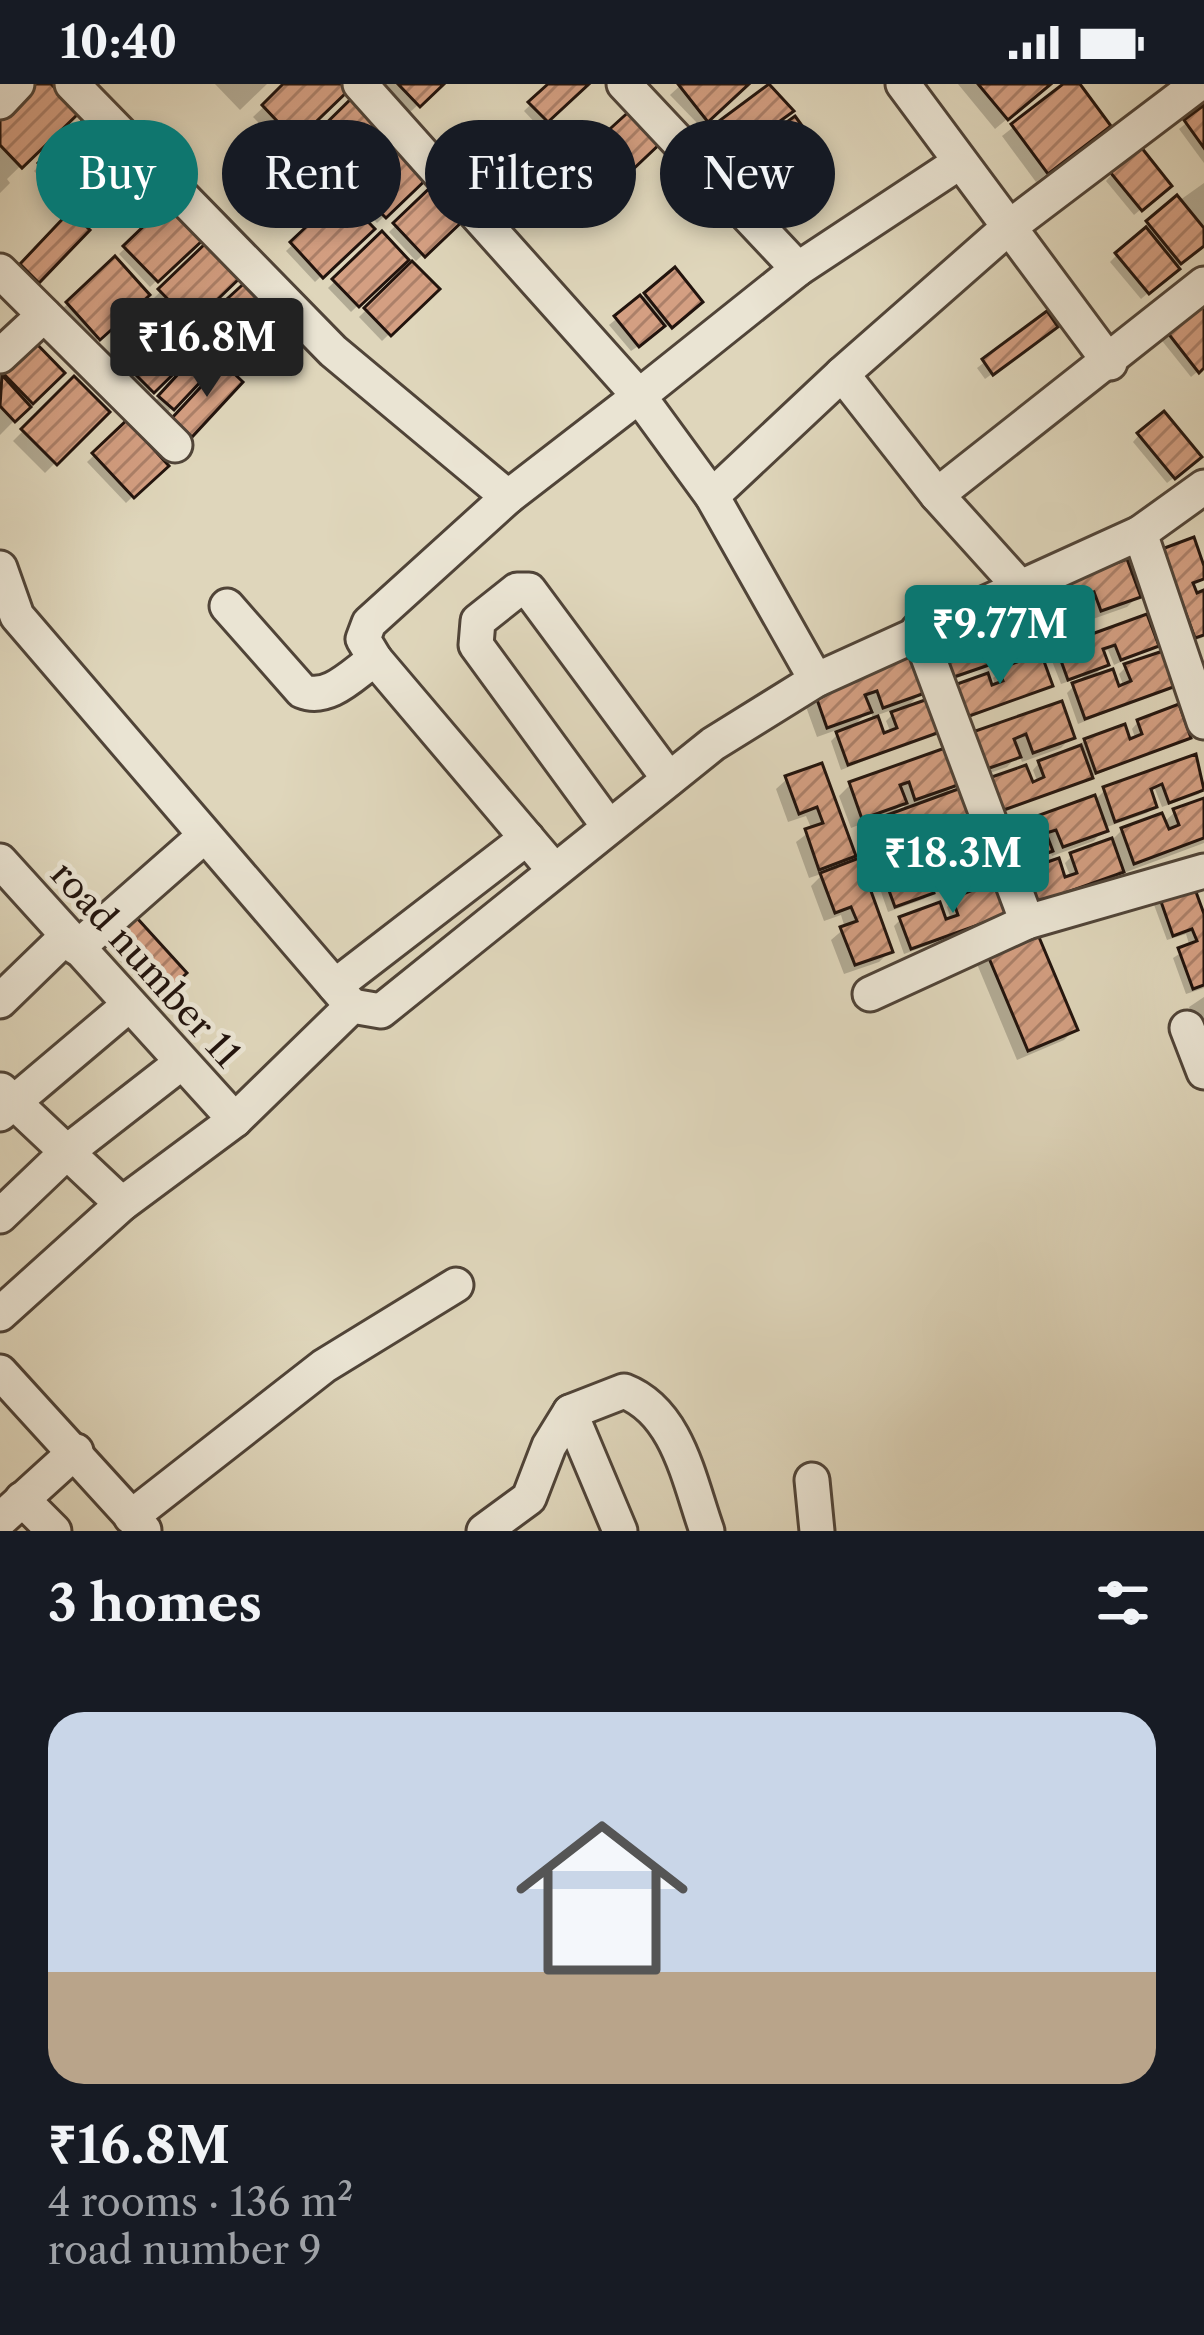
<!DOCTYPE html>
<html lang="en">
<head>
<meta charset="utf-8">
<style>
	:root { --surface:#171b24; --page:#242831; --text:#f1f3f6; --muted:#9ea1a6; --accent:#0f766e }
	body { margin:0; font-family:"Libre Caslon Text",serif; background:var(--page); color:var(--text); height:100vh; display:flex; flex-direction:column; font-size:45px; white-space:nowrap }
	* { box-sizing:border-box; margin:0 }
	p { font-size:39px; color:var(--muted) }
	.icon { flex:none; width:66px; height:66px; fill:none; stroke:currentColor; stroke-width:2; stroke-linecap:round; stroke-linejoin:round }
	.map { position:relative; height:1447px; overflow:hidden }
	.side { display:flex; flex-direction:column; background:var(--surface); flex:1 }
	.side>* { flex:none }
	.top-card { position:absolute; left:36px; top:36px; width:1134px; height:108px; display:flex; gap:24px }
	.price { position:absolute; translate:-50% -102px; padding:0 27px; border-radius:12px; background:var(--accent); color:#fff; font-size:39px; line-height:78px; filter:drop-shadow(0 3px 6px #0008) }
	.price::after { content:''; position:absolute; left:50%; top:72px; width:36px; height:27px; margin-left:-18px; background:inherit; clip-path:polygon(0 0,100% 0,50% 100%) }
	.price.on { background:#222; color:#fff }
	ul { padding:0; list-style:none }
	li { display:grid; align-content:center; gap:24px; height:636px; padding:0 48px }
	li span { display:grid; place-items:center; height:372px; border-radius:36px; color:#555 }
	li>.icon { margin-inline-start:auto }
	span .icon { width:216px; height:216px; fill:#fffc; stroke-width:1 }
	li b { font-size:51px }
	h2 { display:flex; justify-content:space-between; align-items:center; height:144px; padding:0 48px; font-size:51px }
	.chip { padding:0 42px; border-radius:54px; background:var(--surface); box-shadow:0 6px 18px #0003; font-size:42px; line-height:108px }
	.chip.on { background:var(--accent); color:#fff }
	.status { display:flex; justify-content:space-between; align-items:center; height:84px; padding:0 60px; background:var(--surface); direction:ltr }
	.status svg { height:33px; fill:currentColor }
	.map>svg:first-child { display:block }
	.shadow { fill:#0003; fill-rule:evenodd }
	.building { fill:url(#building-hatch); stroke:#21130d; stroke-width:3 }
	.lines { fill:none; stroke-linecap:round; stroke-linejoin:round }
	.street-casing { stroke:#504438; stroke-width:39 }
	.street { stroke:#eae4d3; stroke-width:33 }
	.labels { text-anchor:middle; stroke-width:10; stroke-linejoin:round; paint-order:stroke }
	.street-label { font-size:36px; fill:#21130d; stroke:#eae4d3 }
</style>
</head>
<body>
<div class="status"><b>10:40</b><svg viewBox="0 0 49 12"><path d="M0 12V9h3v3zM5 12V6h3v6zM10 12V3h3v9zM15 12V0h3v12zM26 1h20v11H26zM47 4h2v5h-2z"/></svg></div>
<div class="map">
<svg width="1204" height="1447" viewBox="0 0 1204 1447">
	<defs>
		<pattern id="building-hatch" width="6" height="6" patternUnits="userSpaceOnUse" patternTransform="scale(3)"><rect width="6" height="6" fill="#d49f82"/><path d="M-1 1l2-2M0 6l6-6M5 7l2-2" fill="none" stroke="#ac8069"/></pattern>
	</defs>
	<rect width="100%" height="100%" fill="#dfd6bb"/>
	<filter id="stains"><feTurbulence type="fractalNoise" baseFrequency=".00167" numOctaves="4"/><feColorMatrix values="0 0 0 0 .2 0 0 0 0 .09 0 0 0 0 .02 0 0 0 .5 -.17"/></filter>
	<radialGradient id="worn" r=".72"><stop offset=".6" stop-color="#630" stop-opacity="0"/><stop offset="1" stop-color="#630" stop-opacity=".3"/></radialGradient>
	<g class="shadow">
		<polygon points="38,0 47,0 75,29 7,95 10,99 0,109 0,37"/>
		<polygon points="215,0 267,0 240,26"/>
		<polygon points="288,0 340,0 345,5 284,65 253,33"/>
		<polygon points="378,0 440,0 407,31"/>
		<polygon points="552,0 585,0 539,43 524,27"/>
		<polygon points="682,0 745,0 700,42 670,11"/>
		<polygon points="958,0 1049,0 995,45"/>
		<polygon points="1068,0 1076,0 1097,52 1036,98 1002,52"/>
		<polygon points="772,2 790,27 724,77 706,52"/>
		<polygon points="356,15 385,46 323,106 293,75"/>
		<polygon points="1204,25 1204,79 1179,45"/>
		<polygon points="633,27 660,56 601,111 574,82"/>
		<polygon points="82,41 114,74 66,121 34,87"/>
		<polygon points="401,56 431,87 377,139 347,108"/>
		<polygon points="806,67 748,110 730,85 736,78"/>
		<polygon points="1112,90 1161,108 1134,131 1106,97"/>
		<polygon points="1204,99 1204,160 1141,215 1110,178 1148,139"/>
		<polygon points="435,104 463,133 416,177 389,148"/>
		<polygon points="341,114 371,145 315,198 286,167"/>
		<polygon points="169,122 200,154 150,203 119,170"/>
		<polygon points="382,152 405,176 351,228 328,204"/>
		<polygon points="209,160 238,191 184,244 216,276 165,331 153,320 191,275 188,272 145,313 126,293 180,241 154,214"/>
		<polygon points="114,177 146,211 92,260 61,226"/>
		<polygon points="412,181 436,205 382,257 359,233"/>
		<polygon points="675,187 693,224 631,267 609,241"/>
		<polygon points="251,197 292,243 265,268 224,223"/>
		<polygon points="1046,231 1048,249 985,295 977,284"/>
		<polygon points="1166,246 1204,282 1191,293 1159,253"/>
		<polygon points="31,258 61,289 0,351 0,289"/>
		<polygon points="74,296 106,328 45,389 13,357"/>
		<polygon points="127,340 165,381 126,419 87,378"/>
		<polygon points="1139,351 1192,379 1167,399 1133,358"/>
		<polygon points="1157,474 1204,491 1191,502 1195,513 1204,510 1204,553 1188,559"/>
		<polygon points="1125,479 1138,512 1127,523 1090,536 1088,529 1075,541 1036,555 1032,567 993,581 987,564 980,566 985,580 978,586 941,600 930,570 1029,530 1026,522 1036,511"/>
		<polygon points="1146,534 1156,562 1114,581 1108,566 1101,568 1105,580 1089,597 1118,606 1124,603 1119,590 1126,583 1172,602 1078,640 1067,609 1084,592 1061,600 1050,572"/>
		<path d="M 909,576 L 921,609 L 904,626 L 937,648 L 841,686 L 831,657 L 845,643 L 817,653 L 805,620 L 816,609 ZM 900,623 L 886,637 L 891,649 L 883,653 L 875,632 ZM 870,626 L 874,637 L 850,645 Z"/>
		<polygon points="1000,587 1050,601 951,641 996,603 993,594"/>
		<polygon points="1060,620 1071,653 1061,664 1022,678 1019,670 1007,683 967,697 955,665"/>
		<polygon points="1138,638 1188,653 992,733 1038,699 1033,686 1039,679 1085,657 1136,656 1132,645"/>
		<path d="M 943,667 L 955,700 L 940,715 L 970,736 L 873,775 L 863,747 L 874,735 L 851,744 L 839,712 L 850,701 ZM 903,719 L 906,727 L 888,734 Z"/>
		<polygon points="1194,674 1204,700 1199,710 1162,723 1155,705 1149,707 1154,722 1147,729 1104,744 1094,757 1052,772 1050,766 1039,777 1004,790 992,758 1094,717 1105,706"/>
		<polygon points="820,682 853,771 839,785 890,867 879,878 844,890 831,856 845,844 841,831 824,837 811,802 824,789 809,794 796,758 812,746 806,732 788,738 776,705 787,695"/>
		<polygon points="1204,717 1204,759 1027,825 1071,794 1065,779 1072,772 1110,758 1122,746 1163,739 1175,728"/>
		<polygon points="976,763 986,788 979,795 942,808 936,791 926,795 931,808 924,815 888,828 879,802 885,795"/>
		<polygon points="1160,812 1204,839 1204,904 1186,910 1173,874 1190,863 1186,850 1167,856 1153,818"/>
		<polygon points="953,816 996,837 904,870 894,842 901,835 951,836 947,823"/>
		<polygon points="136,838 182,889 155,915 108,864"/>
		<polygon points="988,869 1075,945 1064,956 1017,976 977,880"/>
		<polygon points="1204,913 1204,960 1203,961 1189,923"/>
	</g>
	<g class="building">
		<polygon points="34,0 51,0 79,29 22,84 0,61 0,32"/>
		<polygon points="283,0 345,0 350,5 296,57 262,21"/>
		<polygon points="398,0 444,0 420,23"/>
		<polygon points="548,0 589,0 548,38 528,18"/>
		<polygon points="678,0 749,0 708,38"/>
		<polygon points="769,0 794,27 732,72 711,43"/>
		<polygon points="978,0 1051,0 1008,36"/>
		<polygon points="1063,0 1080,0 1111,42 1048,90 1011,40"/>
		<polygon points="356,10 389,46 335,98 302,63"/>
		<polygon points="1204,21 1204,64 1184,36"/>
		<polygon points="634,23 664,56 610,107 579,73"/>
		<polygon points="795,32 816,61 756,105 734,76"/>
		<polygon points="82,37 118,74 75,117 38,79"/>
		<polygon points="401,51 435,87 386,134 352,100"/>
		<polygon points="1141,63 1172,102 1142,127 1110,88"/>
		<polygon points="435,99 467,133 425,173 393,139"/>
		<polygon points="341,110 375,145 323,194 290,158"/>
		<polygon points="1177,111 1204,144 1204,162 1181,180 1146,137"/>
		<polygon points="169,118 204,155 158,198 123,162"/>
		<polygon points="70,127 90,146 39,199 20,180"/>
		<polygon points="1146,143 1180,185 1149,210 1115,169"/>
		<polygon points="382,147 409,176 359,223 332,195"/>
		<polygon points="209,156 243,191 192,240 158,205"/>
		<polygon points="115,172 150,211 100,256 66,218"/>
		<polygon points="412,177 440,205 391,252 364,224"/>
		<polygon points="675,183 703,218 672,244 644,209"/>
		<polygon points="251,193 297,243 274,264 228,214"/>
		<polygon points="640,211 665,242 639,263 614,232"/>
		<polygon points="1204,214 1204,284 1199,289 1164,244"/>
		<polygon points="1047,227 1058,243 993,291 982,275"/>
		<polygon points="180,237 203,261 154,309 130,285"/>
		<polygon points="31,254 65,289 33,320 0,286"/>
		<polygon points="205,261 221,276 174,326 158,312"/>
		<polygon points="223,279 243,298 192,353 172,334"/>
		<polygon points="2,291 31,323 15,338 0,322"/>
		<polygon points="74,292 110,328 57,381 21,345"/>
		<polygon points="1164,327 1202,373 1175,395 1137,349"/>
		<polygon points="127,336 169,382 134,414 92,369"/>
		<polygon points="1194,453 1204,482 1204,495 1193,499 1197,509 1204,506 1204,551 1195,554 1162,465"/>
		<polygon points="1127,475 1141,513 1101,527 1094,508 1083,512 1089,531 1048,546 1035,509"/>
		<polygon points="1029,527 1042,561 1000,576 993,559 983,563 989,581 948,595 935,561"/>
		<polygon points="1147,530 1159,562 1121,576 1115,561 1103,565 1109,581 1068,596 1056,563"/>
		<polygon points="1163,567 1176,602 1085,635 1072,599 1113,585 1119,602 1131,597 1124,580"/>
		<polygon points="1041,569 1053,602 958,636 946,604 988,589 992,601 1003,597 998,585"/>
		<polygon points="911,572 925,609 883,624 877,607 865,611 872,628 827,644 814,607"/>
		<polygon points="928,615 940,648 848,681 836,648 878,632 884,649 897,644 891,628"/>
		<polygon points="1062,617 1075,654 1033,669 1026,650 1014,655 1021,673 978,688 964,651"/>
		<polygon points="1179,620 1191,654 1096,689 1084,655 1125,640 1130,655 1142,650 1137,636"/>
		<polygon points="1081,661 1093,694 998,728 986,695 1026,681 1033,698 1044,693 1038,677"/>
		<polygon points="945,664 958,701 915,716 909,698 900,701 907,719 862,735 849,698"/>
		<polygon points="1196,670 1204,706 1169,719 1162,700 1151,705 1157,723 1115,738 1103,703"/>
		<polygon points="822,679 856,772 819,786 805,745 823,739 817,723 799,730 785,692"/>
		<polygon points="961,704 973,736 880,770 868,738"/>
		<polygon points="1095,711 1108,747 1063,763 1056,746 1046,749 1053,767 1015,781 1001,745"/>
		<polygon points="1204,714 1204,754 1134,780 1121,744 1162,729 1169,745 1179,741 1173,725"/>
		<polygon points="1112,754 1124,788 1034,820 1021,787 1059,774 1065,793 1077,789 1070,769"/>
		<polygon points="978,759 989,789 949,803 942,787 929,792 934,809 895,823 884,793"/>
		<polygon points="859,774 893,868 855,881 840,843 857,837 851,823 835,829 820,789"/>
		<polygon points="1192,797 1204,830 1204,901 1193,905 1178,864 1197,857 1192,845 1173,852 1158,809"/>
		<polygon points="994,798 1006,831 911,865 899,833 940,818 946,835 958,831 952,814"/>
		<polygon points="137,834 187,889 163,911 113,855"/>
		<polygon points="1036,846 1078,946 1028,967 986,867"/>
	</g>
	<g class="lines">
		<g class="street-casing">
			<g id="street">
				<polyline points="72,0 333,267 508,413 369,539 363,555 375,575"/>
				<polyline points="360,0 639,312 508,413"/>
				<polyline points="624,0 798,185"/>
				<polyline points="903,0 1110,279"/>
				<polyline points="0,18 17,0"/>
				<polyline points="0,187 175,361"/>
				<polyline points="0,272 44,231"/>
				<polyline points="842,290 1008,144 1198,0"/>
				<polyline points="937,411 1204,200"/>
				<polyline points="712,412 842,290 937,411 1020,503"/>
				<polyline points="1140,449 1204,403"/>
				<polyline points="0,484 17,532 352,922"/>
				<path d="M 227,522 L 302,607 C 329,618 354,589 375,575 L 554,786"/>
				<polyline points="918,546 1027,838"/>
				<polyline points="816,596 712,412 639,312 798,185 960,78"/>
				<polyline points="609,743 476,561 478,537 517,506 529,506 669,695"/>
				<polyline points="0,777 235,1036"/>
				<polyline points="77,864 203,753"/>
				<polyline points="335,902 527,754"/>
				<polyline points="870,910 1027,838 1204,787"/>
				<polyline points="0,917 67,852"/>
				<polyline points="1187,944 1204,988"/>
				<polyline points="1,1006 122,1120"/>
				<polyline points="0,1030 129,921"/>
				<polyline points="0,1132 68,1067 181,979"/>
				<polyline points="0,1230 122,1120 235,1036 352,922 381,927 713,660 816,596 1140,449 1204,638"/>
				<polyline points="0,1288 144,1446"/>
				<polyline points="570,1328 620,1447"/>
				<polyline points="812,1396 817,1447"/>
				<polyline points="22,1415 54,1447"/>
				<polyline points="131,1433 324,1282 456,1201"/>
				<polyline points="0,1436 76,1367"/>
				<path d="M 484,1447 L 529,1414 L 549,1362 L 570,1328 L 624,1307 C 678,1328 689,1397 707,1447"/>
			</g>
		</g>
		<use href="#street" class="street"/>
	</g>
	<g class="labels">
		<g class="street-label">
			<text transform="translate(146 880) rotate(48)" y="13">road number 11</text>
		</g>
	</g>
	<rect width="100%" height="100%" filter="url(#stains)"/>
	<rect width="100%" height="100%" fill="url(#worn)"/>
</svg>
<b class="price on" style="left:207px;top:316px">₹16.8M</b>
<b class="price" style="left:1000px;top:603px">₹9.77M</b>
<b class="price" style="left:953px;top:832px">₹18.3M</b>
<div class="top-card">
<a class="chip on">Buy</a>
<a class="chip">Rent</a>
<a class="chip">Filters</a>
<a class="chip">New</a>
</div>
</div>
<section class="side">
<h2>3 homes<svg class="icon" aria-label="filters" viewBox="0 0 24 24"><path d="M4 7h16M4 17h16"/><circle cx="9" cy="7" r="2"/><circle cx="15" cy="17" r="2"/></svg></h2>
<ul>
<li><span style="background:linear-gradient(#c9d6e8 70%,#b9a48a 0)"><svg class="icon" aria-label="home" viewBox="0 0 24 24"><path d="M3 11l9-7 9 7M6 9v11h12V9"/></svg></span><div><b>₹16.8M</b><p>4 rooms · 136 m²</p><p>road number 9</p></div></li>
</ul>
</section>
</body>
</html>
